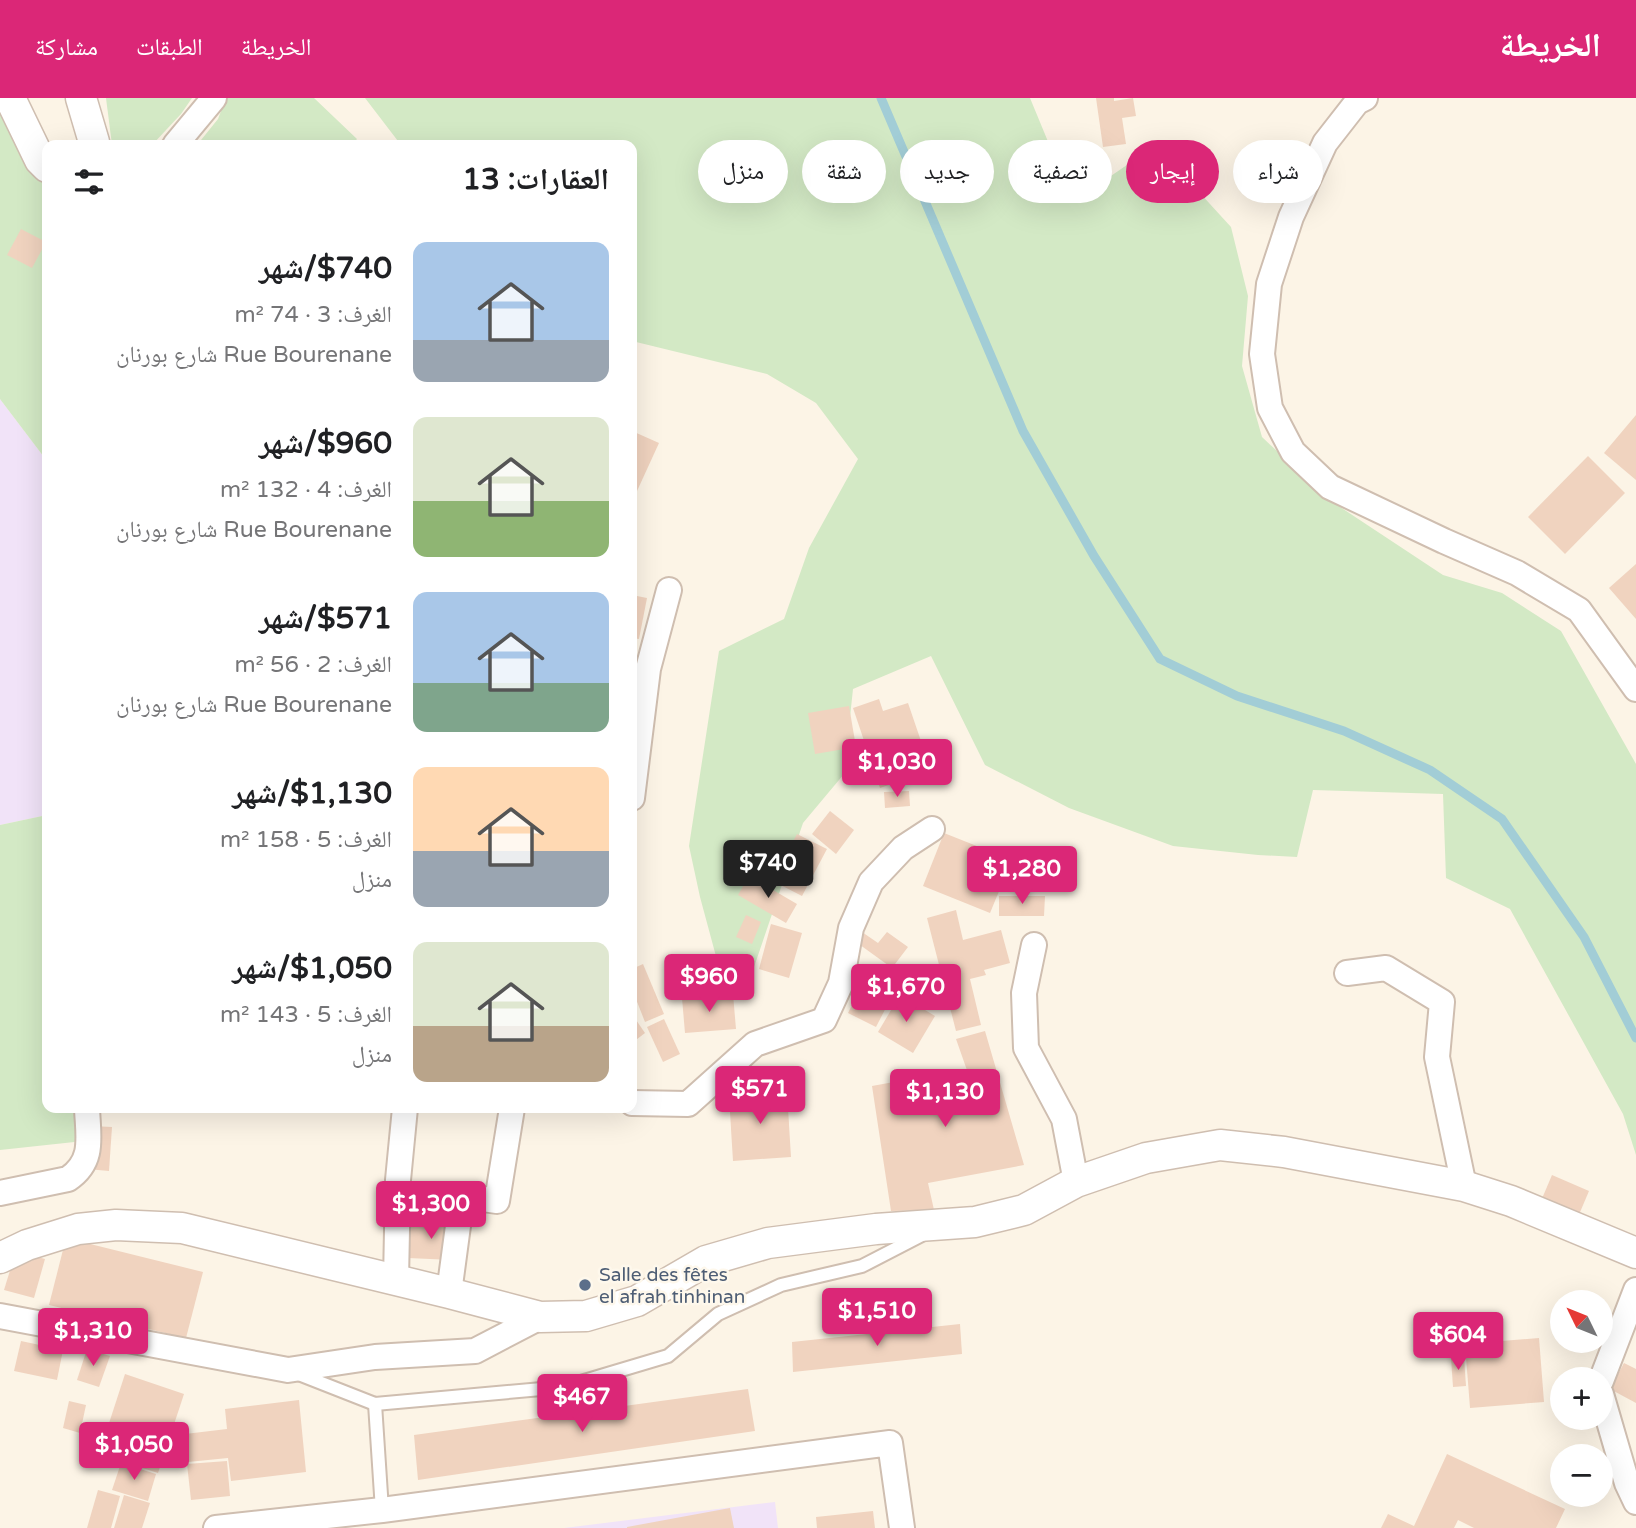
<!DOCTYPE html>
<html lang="ar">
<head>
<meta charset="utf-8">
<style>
	:root { --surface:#fff; --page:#f2f2f2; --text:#202124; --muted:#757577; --accent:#db2777 }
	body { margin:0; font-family:"Varela Round","Noto Naskh Arabic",sans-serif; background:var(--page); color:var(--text); direction:rtl; height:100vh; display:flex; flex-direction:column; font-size:26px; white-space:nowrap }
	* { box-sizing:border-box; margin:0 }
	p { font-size:23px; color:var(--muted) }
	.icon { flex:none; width:38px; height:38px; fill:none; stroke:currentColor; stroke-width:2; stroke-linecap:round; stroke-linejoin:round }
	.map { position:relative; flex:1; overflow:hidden; direction:ltr }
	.side { position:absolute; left:42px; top:42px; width:595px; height:973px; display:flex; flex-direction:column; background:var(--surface); border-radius:14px; box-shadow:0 7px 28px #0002; direction:rtl }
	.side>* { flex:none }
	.top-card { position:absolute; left:658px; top:42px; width:665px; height:63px; direction:rtl; display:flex; gap:14px }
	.needle { width:46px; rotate:313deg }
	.buttons { position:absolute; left:1550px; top:1192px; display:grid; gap:14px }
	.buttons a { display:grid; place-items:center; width:63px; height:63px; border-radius:50%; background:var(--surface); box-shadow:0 7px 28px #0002; font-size:35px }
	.price { position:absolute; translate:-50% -60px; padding:0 16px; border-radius:7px; background:var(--accent); color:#fff; font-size:23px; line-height:46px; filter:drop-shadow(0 2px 4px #0008) }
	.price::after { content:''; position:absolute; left:50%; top:42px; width:21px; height:16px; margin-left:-10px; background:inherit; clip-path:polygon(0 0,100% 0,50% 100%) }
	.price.active { background:#222; color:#fff }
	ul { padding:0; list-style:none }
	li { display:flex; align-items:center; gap:21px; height:175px; padding:0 28px }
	li span { display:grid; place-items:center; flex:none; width:196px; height:140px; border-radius:14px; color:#555 }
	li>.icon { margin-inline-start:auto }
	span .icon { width:84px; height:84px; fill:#fffc; stroke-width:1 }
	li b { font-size:30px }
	h2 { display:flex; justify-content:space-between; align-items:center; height:84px; padding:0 28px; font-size:30px }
	.chip { padding:0 24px; border-radius:32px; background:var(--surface); box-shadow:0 7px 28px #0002; font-size:24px; line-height:63px }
	.chip.active { background:var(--accent); color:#fff }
	header { display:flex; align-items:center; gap:42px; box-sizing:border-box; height:98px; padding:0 35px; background:var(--accent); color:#fff }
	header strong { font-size:33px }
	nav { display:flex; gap:38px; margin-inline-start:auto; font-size:24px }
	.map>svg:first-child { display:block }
	.education { fill:#f1e3f8 }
	.green { fill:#d3e9c5 }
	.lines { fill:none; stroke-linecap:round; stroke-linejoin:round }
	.stream { stroke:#a2cdd6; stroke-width:9 }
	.building { fill:#f0d3bf }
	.service-casing { stroke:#cfbeb0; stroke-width:16 }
	.minor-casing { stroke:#cfbeb0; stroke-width:28 }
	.tertiary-casing { stroke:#cfbeb0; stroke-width:33 }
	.service { stroke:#fff; stroke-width:12 }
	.minor { stroke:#fff; stroke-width:24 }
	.tertiary { stroke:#fff; stroke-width:30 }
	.service-dot { fill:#5c6f8a; stroke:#fef8ec; stroke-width:2.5 }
	.labels { text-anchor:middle; stroke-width:5; stroke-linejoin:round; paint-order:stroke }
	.service-label { font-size:19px; fill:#4e5e75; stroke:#fef8ec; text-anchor:start }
</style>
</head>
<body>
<header>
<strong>الخريطة</strong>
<nav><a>الخريطة</a><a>الطبقات</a><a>مشاركة</a></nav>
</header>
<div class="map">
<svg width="1636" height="1430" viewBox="0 0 1636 1430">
	<rect width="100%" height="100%" fill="#fcf4e6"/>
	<g class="education">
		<polygon points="0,301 47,363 47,717 0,727"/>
		<polygon points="775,1404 778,1430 564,1430"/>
	</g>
	<g class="green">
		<polygon points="0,0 31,58 47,85 47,363 0,301"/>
		<polygon points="106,0 192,0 181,16 152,47 112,47"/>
		<polygon points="226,0 314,0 357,41 352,47 197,47 218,21"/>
		<polygon points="365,0 1030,0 1073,104 1156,47 1231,129 1248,198 1242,268 1262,339 1328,401 1443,477 1502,495 1561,533 1636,666 1636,1057 1623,1016 1510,811 1446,780 1443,696 1313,692 1297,759 1258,757 1173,748 1069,710 985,667 931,558 853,591 844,676 803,725 753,872 717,862 700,799 689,748 719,553 784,521 809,450 858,361 816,305 767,276 632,243 632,47 401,47"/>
		<polygon points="47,717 47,1010 93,1010 93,1042 0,1052 0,727"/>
	</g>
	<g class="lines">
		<polyline class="stream" points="881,0 1023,333 1094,458 1160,561 1237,598 1344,633 1430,672 1502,721 1584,839 1636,940"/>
	</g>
	<g class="building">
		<polygon points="1096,0 1114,0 1114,3 1133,0 1136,18 1122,20 1126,46 1103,49"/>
		<polygon points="21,131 46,144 32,170 7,157"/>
		<polygon points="1636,317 1636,382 1604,355"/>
		<polygon points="632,333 659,345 632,404"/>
		<polygon points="1588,358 1625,395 1565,456 1528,419"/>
		<polygon points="1636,466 1636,521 1609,490"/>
		<polygon points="632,497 647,500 639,541 632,540"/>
		<polygon points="879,601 883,613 908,605 922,646 898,654 906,681 880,690 853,610"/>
		<polygon points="849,608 856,649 815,656 808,615"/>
		<polygon points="909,693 910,708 885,710 884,694"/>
		<polygon points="830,713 854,732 836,756 812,736"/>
		<polygon points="944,735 1012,762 990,815 923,788"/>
		<polygon points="797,736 827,751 802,798 751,772 766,744 787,755"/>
		<polygon points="749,778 797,806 786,825 738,797"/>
		<polygon points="999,798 1045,798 1044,818 999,818"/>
		<polygon points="956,812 963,842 1001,832 1010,865 984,872 986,877 970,881 981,927 956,933 927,820"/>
		<polygon points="746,817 761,824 752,846 736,839"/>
		<polygon points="771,826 802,835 789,880 759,871"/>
		<polygon points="862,834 878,845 887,834 908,849 892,870 856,844"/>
		<polygon points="643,866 664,916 645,924 632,891 632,871"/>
		<polygon points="865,881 893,896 876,929 848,915"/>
		<polygon points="733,896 736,931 685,935 682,900"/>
		<polygon points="900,897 935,918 913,955 878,934"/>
		<polygon points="632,916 645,935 632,945"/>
		<polygon points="664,921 680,956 663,964 647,929"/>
		<polygon points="985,933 1024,1067 928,1085 934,1112 891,1113 872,988 910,981 913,993 969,978 956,941"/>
		<polygon points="787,994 791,1059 733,1063 729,998"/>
		<polygon points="90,1028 112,1029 109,1073 87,1071"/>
		<polygon points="1552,1077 1589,1093 1575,1126 1538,1110"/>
		<polygon points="409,1125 453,1126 452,1162 408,1160"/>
		<polygon points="66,1140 203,1174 186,1240 49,1207"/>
		<polygon points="16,1153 45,1161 34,1200 4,1192"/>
		<polygon points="960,1226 962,1256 793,1274 792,1244"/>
		<polygon points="1539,1240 1544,1304 1470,1310 1465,1246"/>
		<polygon points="21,1243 63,1252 57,1282 14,1273"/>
		<polygon points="87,1251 110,1258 99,1289 77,1282"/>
		<polygon points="1464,1259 1466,1288 1453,1289 1451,1260"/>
		<polygon points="1624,1265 1636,1271 1636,1305 1610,1291"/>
		<polygon points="125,1276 184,1296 158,1375 99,1356"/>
		<polygon points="748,1291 755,1333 418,1382 414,1337"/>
		<polygon points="299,1302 306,1374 231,1383 228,1360 188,1364 185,1336 227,1331 225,1311"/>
		<polygon points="69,1303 86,1307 80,1335 63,1330"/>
		<polygon points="1447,1356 1565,1411 1556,1430 1474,1430 1458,1422 1454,1430 1381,1430 1388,1416 1414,1428"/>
		<polygon points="227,1363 230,1398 191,1402 187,1366"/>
		<polygon points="121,1365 156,1376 148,1403 112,1392"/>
		<polygon points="98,1392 120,1398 111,1430 87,1430"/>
		<polygon points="124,1397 150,1405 142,1430 114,1430"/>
		<polygon points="730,1410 734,1430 627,1430 627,1429"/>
		<polygon points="873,1413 875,1430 817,1430 816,1419"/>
	</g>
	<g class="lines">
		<g class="service-casing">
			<g id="service">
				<polyline points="296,1275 375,1306 564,1289 668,1258 718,1216 781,1187 862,1168 924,1136"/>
				<polyline points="375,1306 382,1412"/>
			</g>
		</g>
		<g class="minor-casing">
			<g id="minor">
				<polyline points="1365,0 1357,4 1325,45 1291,119 1269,186 1262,256 1270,310 1293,354 1330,389 1444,443 1517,475 1579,512 1636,591"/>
				<polyline points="175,47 214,0"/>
				<polyline points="632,700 648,571 669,492"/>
				<polyline points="1034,847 1024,895 1026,950 1064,1021 1076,1084"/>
				<polyline points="1347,875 1386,870 1442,904 1437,959 1464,1088"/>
				<polyline points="632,1005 688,1006 755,946 824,922 841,885 851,830 871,784 903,750 932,731"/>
				<path d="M 0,1095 L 68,1081 C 95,1063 88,1038 87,1010"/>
				<polyline points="396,1182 398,1082 405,1010"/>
				<polyline points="449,1195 462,1098 497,1103 512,1010"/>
				<polyline points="0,1218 288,1272 375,1259 475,1253 540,1219"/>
				<polyline points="1601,1283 1636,1192"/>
				<polyline points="1601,1296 1627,1385 1636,1404"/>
				<polyline points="216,1430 382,1412 890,1345 902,1430"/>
			</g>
		</g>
		<g class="tertiary-casing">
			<g id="tertiary">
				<polyline points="10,0 40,62 47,69"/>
				<polyline points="81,0 94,44 94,47"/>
				<polyline points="0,1160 27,1147 78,1131 116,1127 182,1130 449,1195 540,1219 586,1218 637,1203 706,1163 768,1145 876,1131 975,1124 1024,1112 1076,1084 1146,1060 1220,1047 1284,1054 1464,1088 1511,1103 1636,1155"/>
			</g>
		</g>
		<use href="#service" class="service"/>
		<use href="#minor" class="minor"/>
		<use href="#tertiary" class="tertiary"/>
	</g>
	<circle class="service-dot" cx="585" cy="1187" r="7"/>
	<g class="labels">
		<g class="service-label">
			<text x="599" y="1183">Salle des fêtes<tspan x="599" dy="22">el afrah tinhinan</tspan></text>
		</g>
	</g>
</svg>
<div class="buttons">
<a><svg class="needle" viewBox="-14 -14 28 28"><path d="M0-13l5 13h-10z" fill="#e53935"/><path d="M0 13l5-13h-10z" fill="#757577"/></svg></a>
<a>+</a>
<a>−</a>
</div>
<b class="price" style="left:897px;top:701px">$1,030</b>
<b class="price active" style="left:768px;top:802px">$740</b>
<b class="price" style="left:1022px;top:808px">$1,280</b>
<b class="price" style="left:709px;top:916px">$960</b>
<b class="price" style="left:906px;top:926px">$1,670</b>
<b class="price" style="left:760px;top:1028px">$571</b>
<b class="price" style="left:945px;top:1031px">$1,130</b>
<b class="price" style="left:431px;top:1143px">$1,300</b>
<b class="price" style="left:877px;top:1250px">$1,510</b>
<b class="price" style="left:93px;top:1270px">$1,310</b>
<b class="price" style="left:1458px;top:1274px">$604</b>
<b class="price" style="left:582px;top:1336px">$467</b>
<b class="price" style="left:134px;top:1384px">$1,050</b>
<div class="top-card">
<a class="chip">شراء</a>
<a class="chip active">إيجار</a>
<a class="chip">تصفية</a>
<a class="chip">جديد</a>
<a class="chip">شقة</a>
<a class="chip">منزل</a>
</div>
<section class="side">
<h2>العقارات: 13<svg class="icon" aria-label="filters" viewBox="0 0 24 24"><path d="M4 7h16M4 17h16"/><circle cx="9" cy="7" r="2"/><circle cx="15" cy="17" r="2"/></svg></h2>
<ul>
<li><span style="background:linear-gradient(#a9c7e8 70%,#9aa5b1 0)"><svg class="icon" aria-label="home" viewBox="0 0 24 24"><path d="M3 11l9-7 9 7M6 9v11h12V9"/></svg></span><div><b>$740/شهر</b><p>الغرف: 3 · 74 m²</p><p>Rue Bourenane شارع بورنان</p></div></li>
<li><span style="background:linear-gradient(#dfe7d0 60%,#8fb573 0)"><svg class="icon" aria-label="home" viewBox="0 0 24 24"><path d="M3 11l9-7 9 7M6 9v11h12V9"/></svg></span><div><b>$960/شهر</b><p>الغرف: 4 · 132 m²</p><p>Rue Bourenane شارع بورنان</p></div></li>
<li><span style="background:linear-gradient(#a9c7e8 65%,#7fa58c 0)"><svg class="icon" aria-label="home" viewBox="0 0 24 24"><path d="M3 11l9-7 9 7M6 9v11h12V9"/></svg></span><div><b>$571/شهر</b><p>الغرف: 2 · 56 m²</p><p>Rue Bourenane شارع بورنان</p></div></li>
<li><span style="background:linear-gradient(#ffd9b3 60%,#9aa5b1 0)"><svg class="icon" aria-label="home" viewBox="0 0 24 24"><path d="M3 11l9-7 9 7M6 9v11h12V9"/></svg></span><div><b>$1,130/شهر</b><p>الغرف: 5 · 158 m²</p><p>منزل</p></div></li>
<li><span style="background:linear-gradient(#dfe7d0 60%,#b9a48a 0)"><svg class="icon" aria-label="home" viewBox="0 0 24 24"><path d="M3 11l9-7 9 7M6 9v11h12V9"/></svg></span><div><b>$1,050/شهر</b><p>الغرف: 5 · 143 m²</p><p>منزل</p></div></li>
</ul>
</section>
</div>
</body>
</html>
